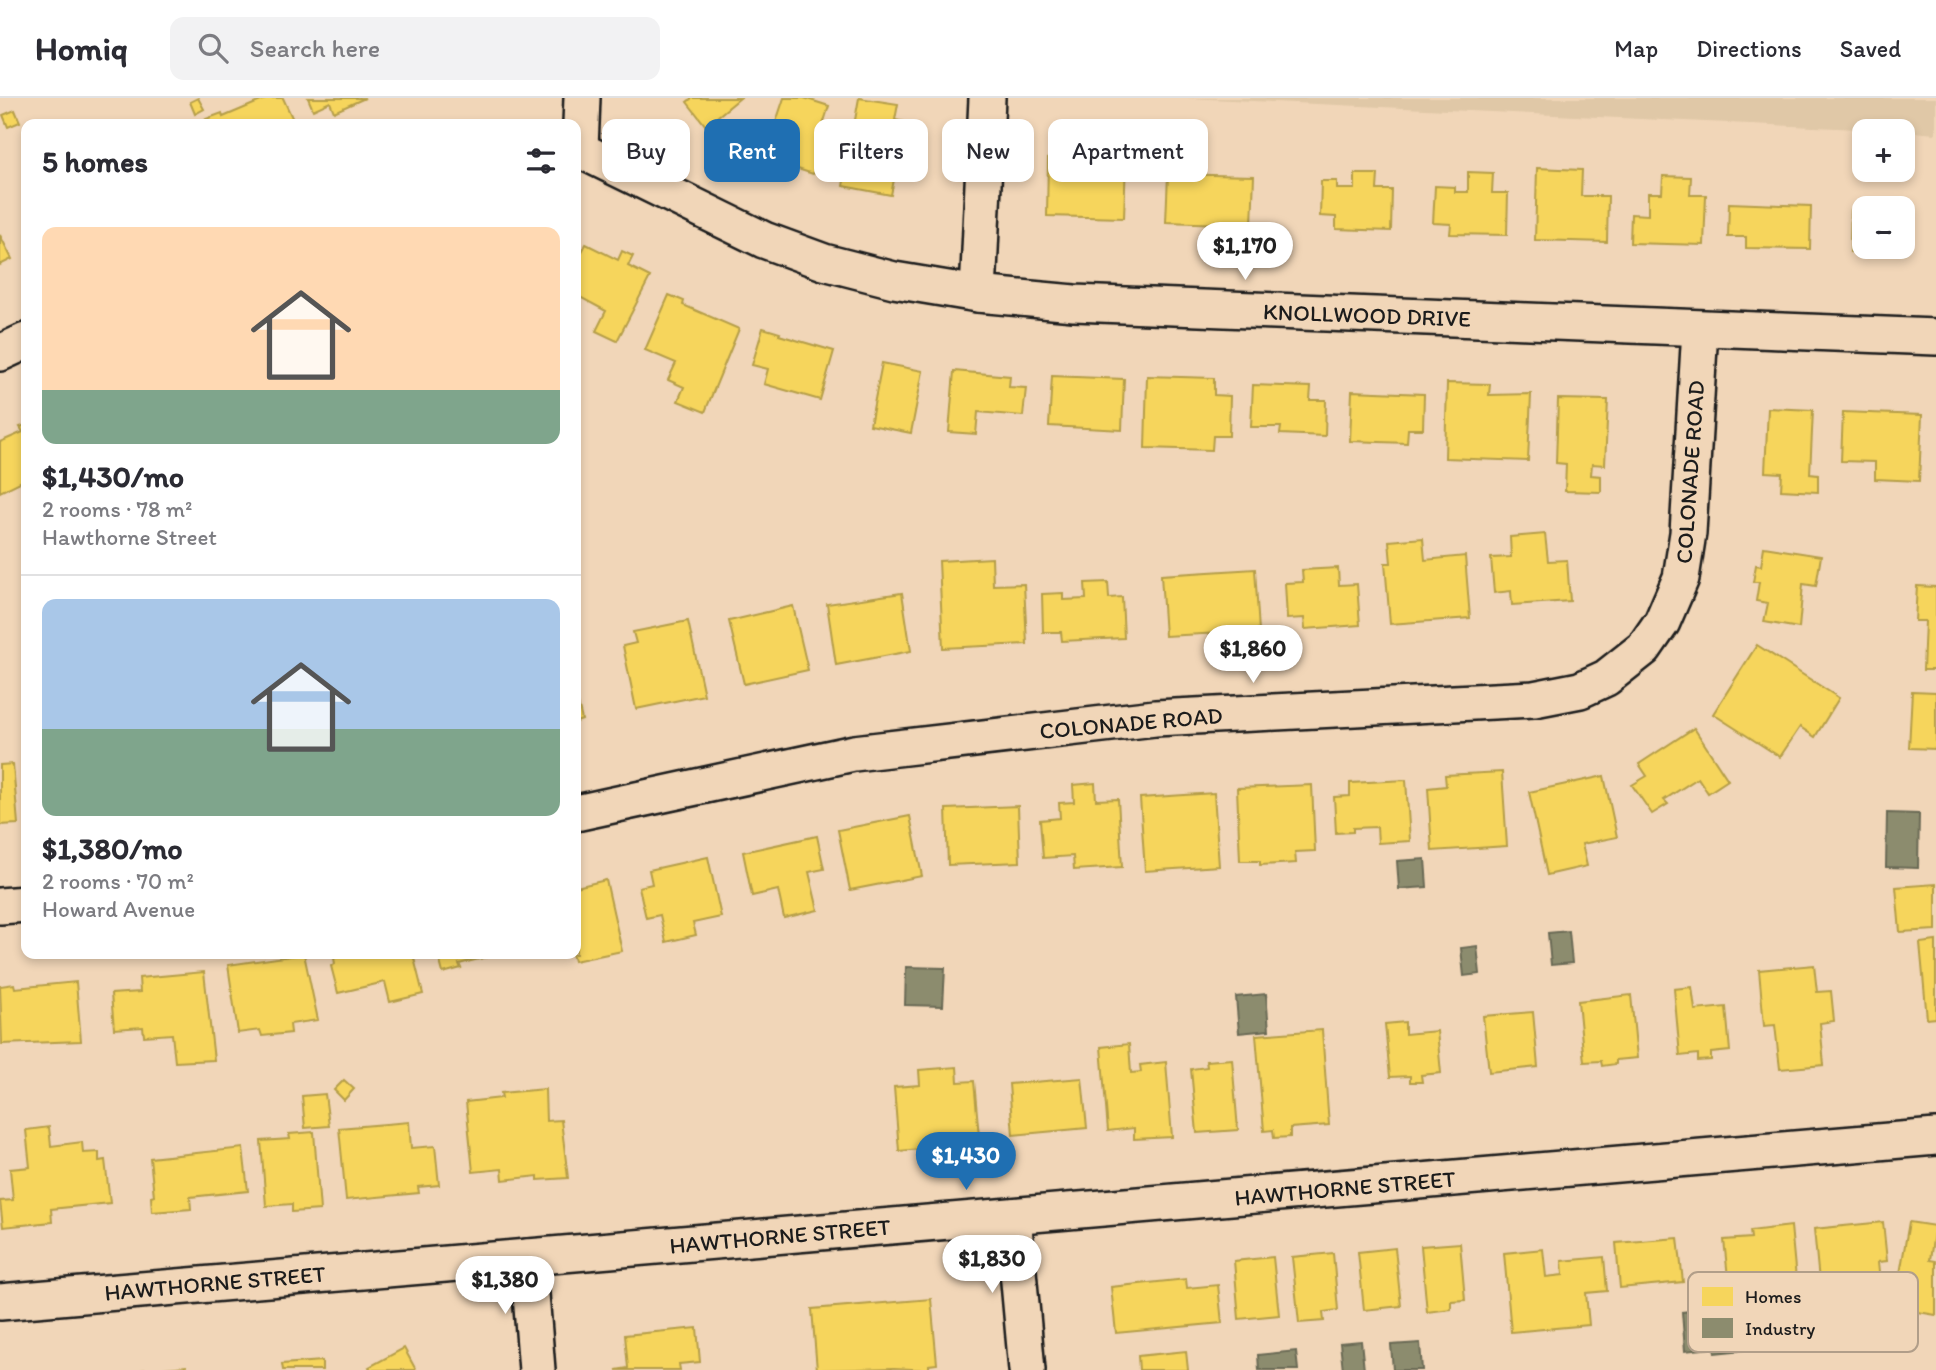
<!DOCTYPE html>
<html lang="en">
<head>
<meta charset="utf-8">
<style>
	:root { --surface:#fff; --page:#f2f2f3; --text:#2b2b33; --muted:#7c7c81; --line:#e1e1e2; --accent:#1f6fb2 }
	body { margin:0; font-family:Itim,sans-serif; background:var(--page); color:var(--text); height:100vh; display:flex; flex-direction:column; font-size:26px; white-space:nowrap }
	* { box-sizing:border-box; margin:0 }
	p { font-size:23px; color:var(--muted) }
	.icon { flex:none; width:38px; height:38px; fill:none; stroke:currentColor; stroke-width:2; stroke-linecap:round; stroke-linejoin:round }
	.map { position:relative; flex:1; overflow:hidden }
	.drawer { position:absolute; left:21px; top:21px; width:560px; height:840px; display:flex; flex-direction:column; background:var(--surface); border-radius:14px; box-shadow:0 4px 10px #0003 }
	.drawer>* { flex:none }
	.top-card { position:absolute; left:602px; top:21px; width:665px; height:63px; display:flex; gap:14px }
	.controls { position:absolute; left:1852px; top:21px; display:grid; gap:14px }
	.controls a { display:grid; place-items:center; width:63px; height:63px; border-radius:14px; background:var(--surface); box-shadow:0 4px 10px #0003; font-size:35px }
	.price { position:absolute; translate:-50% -60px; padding:0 16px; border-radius:24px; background:#fff; color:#222; font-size:23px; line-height:46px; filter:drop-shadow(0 2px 4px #0008) }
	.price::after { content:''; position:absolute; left:50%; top:42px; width:21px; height:16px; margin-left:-10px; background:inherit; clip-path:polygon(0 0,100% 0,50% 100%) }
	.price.active { background:var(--accent); color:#fff }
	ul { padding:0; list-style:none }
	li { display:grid; align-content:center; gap:14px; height:371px; padding:0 21px }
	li+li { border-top:2px solid var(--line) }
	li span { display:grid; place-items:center; height:217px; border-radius:14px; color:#555 }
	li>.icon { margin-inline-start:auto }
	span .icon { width:126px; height:126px; fill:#fffc; stroke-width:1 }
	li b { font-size:30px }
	h2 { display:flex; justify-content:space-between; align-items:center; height:84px; padding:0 21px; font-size:30px }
	.chip { padding:0 24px; border-radius:14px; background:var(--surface); box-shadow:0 4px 10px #0003; font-size:24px; line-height:63px }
	.chip.active { background:var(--accent); color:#fff }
	header { display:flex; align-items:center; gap:42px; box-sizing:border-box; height:98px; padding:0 35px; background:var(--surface); border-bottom:2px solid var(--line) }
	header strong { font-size:33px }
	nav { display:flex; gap:38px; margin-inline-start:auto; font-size:24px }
	.search { width:490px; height:63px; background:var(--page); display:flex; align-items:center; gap:18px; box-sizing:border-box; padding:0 24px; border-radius:14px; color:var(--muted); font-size:26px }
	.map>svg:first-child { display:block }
	.built { fill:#e0c8a7 }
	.homes { fill:#f6d55c; stroke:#b59e49; stroke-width:2 }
	.industry { fill:#8c8c6e; stroke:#6a6a55; stroke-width:2 }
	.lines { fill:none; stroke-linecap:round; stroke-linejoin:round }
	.street-casing { stroke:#1c1c1c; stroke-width:40 }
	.street { stroke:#f1d6b8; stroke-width:35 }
	.labels { text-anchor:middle; stroke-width:7; stroke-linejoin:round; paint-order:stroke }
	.street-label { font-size:23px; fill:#1c1c1c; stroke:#f1d6b8 }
	.key { fill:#f1d6b8; stroke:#b19e89; stroke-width:2 }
	.key-label { font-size:19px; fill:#1c1c1c }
</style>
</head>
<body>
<header>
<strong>Homiq</strong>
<div class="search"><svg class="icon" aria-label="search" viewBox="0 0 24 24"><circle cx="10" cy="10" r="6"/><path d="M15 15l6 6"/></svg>Search here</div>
<nav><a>Map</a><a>Directions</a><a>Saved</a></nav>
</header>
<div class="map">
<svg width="1936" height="1272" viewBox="0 0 1936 1272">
	<rect width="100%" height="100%" fill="#f1d6b8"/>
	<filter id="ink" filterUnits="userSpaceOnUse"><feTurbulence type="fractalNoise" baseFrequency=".0143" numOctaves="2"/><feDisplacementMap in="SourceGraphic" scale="14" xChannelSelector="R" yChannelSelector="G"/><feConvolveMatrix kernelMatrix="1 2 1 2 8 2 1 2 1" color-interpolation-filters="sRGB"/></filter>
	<g filter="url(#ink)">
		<polygon class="built" points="1187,0 1936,0 1936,36 1902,33"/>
		<g class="homes">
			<polygon points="198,0 204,11 195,16 190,4"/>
			<polygon points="268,0 283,0 295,26 209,26 206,21 222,15 223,19"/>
			<polygon points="308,0 365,0 334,14 330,4 313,12"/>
			<polygon points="692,0 740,0 706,28 687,4"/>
			<polygon points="784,0 804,0 829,8 821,33 827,35 813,76 764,60"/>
			<polygon points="859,0 898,6 895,22 905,24 891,97 843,88"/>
			<polygon points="15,12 20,24 8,29 3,17"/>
			<polygon points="1048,60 1126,62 1124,120 1047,118"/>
			<polygon points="1537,70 1582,72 1581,98 1608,98 1607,144 1535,142"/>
			<polygon points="1468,74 1493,75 1492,95 1508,95 1507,137 1450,136 1451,126 1433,125 1435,88 1455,89 1455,94 1468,94"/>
			<polygon points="1168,76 1254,78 1252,127 1166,124"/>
			<polygon points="1355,76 1378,76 1377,92 1392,92 1391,133 1336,131 1336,119 1320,118 1321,83 1337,83 1337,91 1355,91"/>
			<polygon points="1663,78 1691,79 1690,97 1706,97 1704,147 1630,145 1631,116 1648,117 1648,95 1662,95"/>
			<polygon points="1729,105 1811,108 1810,151 1746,150 1746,139 1728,139"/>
			<polygon points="1851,112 1864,112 1864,149 1902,149 1902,113 1906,114 1904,155 1850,154"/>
			<polygon points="0,137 12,161 0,167"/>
			<polygon points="586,146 618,162 622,153 633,158 628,168 650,179 617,243 596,233 606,213 576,197 576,165"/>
			<polygon points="669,197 684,203 683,207 739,231 705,314 678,303 684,289 668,282 676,265 645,252"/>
			<polygon points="763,230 780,235 779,237 834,253 820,302 764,286 768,271 752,267"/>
			<polygon points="882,265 923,273 911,335 870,327"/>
			<polygon points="954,273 1010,278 1009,289 1026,290 1023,318 978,314 976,336 949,334"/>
			<polygon points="1052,278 1124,281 1122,332 1049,328"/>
			<polygon points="1147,278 1214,280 1214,297 1230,298 1229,338 1213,338 1212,352 1145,350"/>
			<polygon points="1447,285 1490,286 1489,297 1531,296 1528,363 1445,360"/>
			<polygon points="1253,287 1311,289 1310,302 1326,302 1325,338 1280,336 1281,329 1251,329"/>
			<polygon points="1352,293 1424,296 1423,331 1408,331 1407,345 1350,343"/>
			<polygon points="1558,301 1608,302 1605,367 1592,366 1591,377 1601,378 1601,394 1565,393 1566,366 1556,365"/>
			<polygon points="1768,310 1813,312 1810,376 1818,377 1818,394 1781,392 1782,375 1765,374"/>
			<polygon points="1843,314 1922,317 1919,383 1875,381 1875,364 1841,363"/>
			<polygon points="26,327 26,392 22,383 0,394 0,344 23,334 20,329"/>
			<polygon points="1545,436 1548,463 1567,462 1570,503 1512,507 1511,493 1494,495 1491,460 1511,459 1510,439"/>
			<polygon points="1423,440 1425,462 1465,458 1470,520 1390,526 1385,465 1391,465 1389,443"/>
			<polygon points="1764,449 1821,458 1816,488 1803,486 1799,530 1764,524 1768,505 1756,503 1759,484 1753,484 1756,467 1761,468"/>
			<polygon points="992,460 993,487 1024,486 1027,546 943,550 939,463"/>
			<polygon points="1338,470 1339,487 1357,486 1360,527 1305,531 1304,520 1287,521 1285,485 1303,484 1302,472"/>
			<polygon points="1255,471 1259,533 1165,538 1161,477"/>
			<polygon points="1108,484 1109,500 1122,499 1124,540 1062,543 1061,534 1043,534 1042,496 1063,495 1063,502 1086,501 1085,485"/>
			<polygon points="1917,488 1936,489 1936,572 1923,572 1925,523 1915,523"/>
			<polygon points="902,495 911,553 836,567 827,506"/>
			<polygon points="793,508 808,572 744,586 729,523"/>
			<polygon points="688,523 704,597 636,611 623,548 636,545 633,534"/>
			<polygon points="1757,547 1839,600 1815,639 1800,629 1780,659 1713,616"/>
			<polygon points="1912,593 1936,594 1936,651 1909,650"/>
			<polygon points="576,596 582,622 576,624"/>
			<polygon points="1694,630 1728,682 1708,695 1698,680 1664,702 1668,706 1652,716 1632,687 1647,678 1639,666"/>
			<polygon points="13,666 18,726 0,727 0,667"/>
			<polygon points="1502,674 1507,748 1432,753 1428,690 1446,688 1445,677"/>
			<polygon points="1604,678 1617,739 1582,746 1587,768 1547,777 1529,694"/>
			<polygon points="1406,682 1410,743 1378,745 1377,729 1353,730 1353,734 1336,735 1334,699 1350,698 1350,685"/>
			<polygon points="1095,685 1096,702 1118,701 1122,769 1074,772 1073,758 1043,760 1040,722 1060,720 1059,705 1074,704 1073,687"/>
			<polygon points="1312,687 1315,753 1295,754 1296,765 1260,767 1260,763 1240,763 1237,690"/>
			<polygon points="1214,695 1219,768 1145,773 1140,700"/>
			<polygon points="1018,708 1020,764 948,767 946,711"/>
			<polygon points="910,718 922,778 850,792 838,732"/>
			<polygon points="817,738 824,771 809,774 818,812 784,820 778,792 752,798 743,754"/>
			<polygon points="708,759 721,819 693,825 696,837 666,844 660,817 646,820 639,789 652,786 649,772"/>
			<polygon points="606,782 622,853 574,863 572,856 576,856 576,789"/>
			<polygon points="1936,786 1936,832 1900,834 1896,789"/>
			<polygon points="1936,843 1936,920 1927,921 1920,845"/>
			<polygon points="304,856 318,922 290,926 291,935 262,938 260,932 238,935 228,867"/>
			<polygon points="345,856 413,856 423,896 390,904 385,884 338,895 331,868 335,866 334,860"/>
			<polygon points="438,856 499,856 459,866 461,870 443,875"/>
			<polygon points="1814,867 1817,894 1831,893 1834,923 1820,925 1824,967 1780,971 1775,927 1764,928 1759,872"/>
			<polygon points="204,874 214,962 175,964 172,936 144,938 143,929 114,931 111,896 140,894 139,880"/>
			<polygon points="76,884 81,943 2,946 0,888 14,886 15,890"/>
			<polygon points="1692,889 1695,912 1726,909 1730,953 1711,955 1711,962 1698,963 1698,956 1680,958 1674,891"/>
			<polygon points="1631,897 1637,960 1616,962 1616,966 1602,968 1601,963 1584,964 1578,903"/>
			<polygon points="1533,914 1538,969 1489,974 1483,918"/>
			<polygon points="1405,924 1405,936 1437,933 1441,975 1421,977 1422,984 1410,984 1410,978 1390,979 1385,926"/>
			<polygon points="1322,932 1329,1027 1290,1030 1290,1039 1274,1040 1273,1032 1264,1033 1256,937"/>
			<polygon points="1129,946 1131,975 1141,974 1140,967 1166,964 1172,1039 1134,1041 1134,1030 1108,1033 1101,949"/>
			<polygon points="1232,961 1238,1032 1197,1035 1191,971 1207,969 1206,963"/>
			<polygon points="957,969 958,984 974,983 979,1038 932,1042 932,1050 899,1053 894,989 920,987 919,972"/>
			<polygon points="1082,980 1087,1030 1013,1037 1009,986"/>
			<polygon points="344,982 354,991 344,1002 334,992"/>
			<polygon points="545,991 546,1023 561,1022 568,1080 538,1082 538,1078 503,1082 502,1071 473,1074 466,1004 502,1000 501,995"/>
			<polygon points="325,996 329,1028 305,1030 302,998"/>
			<polygon points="409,1024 411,1050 435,1048 439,1087 418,1089 419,1095 346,1102 339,1030"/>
			<polygon points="49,1029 51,1048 82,1044 83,1055 99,1054 99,1063 105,1062 110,1105 51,1111 52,1124 3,1129 0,1103 13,1102 10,1071 30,1069 26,1032"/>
			<polygon points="314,1034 320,1112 292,1114 292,1106 266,1108 261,1043 290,1041 289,1036"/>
			<polygon points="243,1050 248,1093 190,1099 191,1111 152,1114 151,1099 154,1098 150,1060"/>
			<polygon points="1883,1124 1887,1163 1878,1164 1880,1184 1846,1188 1847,1201 1821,1204 1814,1131"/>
			<polygon points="1909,1124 1935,1128 1930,1162 1936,1163 1936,1217 1894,1210"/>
			<polygon points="1791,1128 1797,1192 1730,1198 1724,1142 1751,1140 1750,1133"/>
			<polygon points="1678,1140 1683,1184 1620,1190 1616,1145"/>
			<polygon points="1460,1145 1465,1202 1451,1203 1451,1211 1427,1214 1421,1148"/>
			<polygon points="1395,1150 1401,1208 1364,1212 1358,1154"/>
			<polygon points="1543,1151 1546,1179 1563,1177 1562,1163 1604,1159 1607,1193 1586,1195 1589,1227 1511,1234 1504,1155"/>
			<polygon points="1333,1155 1338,1212 1323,1214 1324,1223 1299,1225 1292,1159"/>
			<polygon points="1273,1159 1279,1217 1239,1221 1234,1163"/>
			<polygon points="1186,1181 1187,1190 1218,1187 1222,1225 1116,1235 1111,1189"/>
			<polygon points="931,1201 937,1266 929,1267 929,1272 894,1270 817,1272 812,1211"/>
			<polygon points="697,1230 700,1264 679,1266 680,1272 616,1272 628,1270 625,1237"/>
			<polygon points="404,1250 416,1272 371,1272 369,1269"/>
			<polygon points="1186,1253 1188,1272 1139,1272 1138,1258"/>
			<polygon points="322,1263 322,1272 283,1272 282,1266"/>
			<polygon points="186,1268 186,1272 141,1272"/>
		</g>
		<g class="industry">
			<polygon points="1887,715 1919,716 1918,770 1886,769"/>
			<polygon points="1425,761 1427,789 1399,791 1397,763"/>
			<polygon points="1569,833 1572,865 1551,867 1548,835"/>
			<polygon points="1477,848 1480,876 1464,878 1461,850"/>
			<polygon points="906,869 945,870 943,908 905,907"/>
			<polygon points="1266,896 1269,932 1239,935 1236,899"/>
			<polygon points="1739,1209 1743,1252 1715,1255 1711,1212"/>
			<polygon points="1708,1211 1711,1250 1685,1253 1682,1214"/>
			<polygon points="1361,1243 1364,1272 1343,1272 1340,1245"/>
			<polygon points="1420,1245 1422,1272 1393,1272 1391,1247"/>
			<polygon points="1296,1253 1298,1272 1259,1272 1258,1257"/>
		</g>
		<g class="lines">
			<g class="street-casing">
				<g id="street">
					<polyline points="576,50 764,142 824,164 894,182 978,196 1074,205 1936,239"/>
					<polyline points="580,51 582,0"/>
					<polyline points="978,196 987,0"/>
					<polyline points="0,255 26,243"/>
					<polyline points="576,715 854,655 1155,620 1534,601 1580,592 1606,580 1644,550 1662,524 1681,480 1688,435 1700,231"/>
					<polyline points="0,808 26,806"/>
					<polyline points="1013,1118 1027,1272"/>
					<polyline points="528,1159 537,1272"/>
					<polyline points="0,1204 1936,1039"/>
				</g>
			</g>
			<use href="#street" class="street"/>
		</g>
	</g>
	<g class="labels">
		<g class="street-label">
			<text transform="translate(1367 217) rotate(2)" y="8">KNOLLWOOD DRIVE</text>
			<text transform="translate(1690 374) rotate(-86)" y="8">COLONADE ROAD</text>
			<text transform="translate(1131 625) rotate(-5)" y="8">COLONADE ROAD</text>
			<text transform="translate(1345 1090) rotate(-5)" y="8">HAWTHORNE STREET</text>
			<text transform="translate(780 1138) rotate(-5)" y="8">HAWTHORNE STREET</text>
			<text transform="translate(215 1185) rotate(-5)" y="8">HAWTHORNE STREET</text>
		</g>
	</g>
	<rect x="1688" y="1174" width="230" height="80" rx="10" class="key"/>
	<rect x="1702" y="1189" width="31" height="19" fill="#f6d55c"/>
	<rect x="1702" y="1220" width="31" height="20" fill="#8c8c6e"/>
	<g class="key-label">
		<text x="1745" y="1205">Homes</text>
		<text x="1745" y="1237">Industry</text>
	</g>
</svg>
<div class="controls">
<a>+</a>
<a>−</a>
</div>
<b class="price" style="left:1245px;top:184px">$1,170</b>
<b class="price" style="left:1253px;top:587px">$1,860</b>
<b class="price active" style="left:966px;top:1094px">$1,430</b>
<b class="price" style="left:992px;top:1197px">$1,830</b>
<b class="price" style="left:505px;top:1218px">$1,380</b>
<div class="top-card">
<a class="chip">Buy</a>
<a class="chip active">Rent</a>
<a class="chip">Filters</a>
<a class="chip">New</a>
<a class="chip">Apartment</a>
</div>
<section class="drawer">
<h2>5 homes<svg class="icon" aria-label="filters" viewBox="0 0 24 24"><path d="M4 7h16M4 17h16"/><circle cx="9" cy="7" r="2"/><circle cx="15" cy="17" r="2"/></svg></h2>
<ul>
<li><span style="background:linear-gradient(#ffd9b3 75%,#7fa58c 0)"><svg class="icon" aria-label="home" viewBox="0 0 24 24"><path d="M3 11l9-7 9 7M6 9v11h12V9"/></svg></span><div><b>$1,430/mo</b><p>2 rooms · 78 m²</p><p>Hawthorne Street</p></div></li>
<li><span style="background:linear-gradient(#a9c7e8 60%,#7fa58c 0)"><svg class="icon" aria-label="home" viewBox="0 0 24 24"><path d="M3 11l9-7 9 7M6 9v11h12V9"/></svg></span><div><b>$1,380/mo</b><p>2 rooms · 70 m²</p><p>Howard Avenue</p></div></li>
</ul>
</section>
</div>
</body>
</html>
